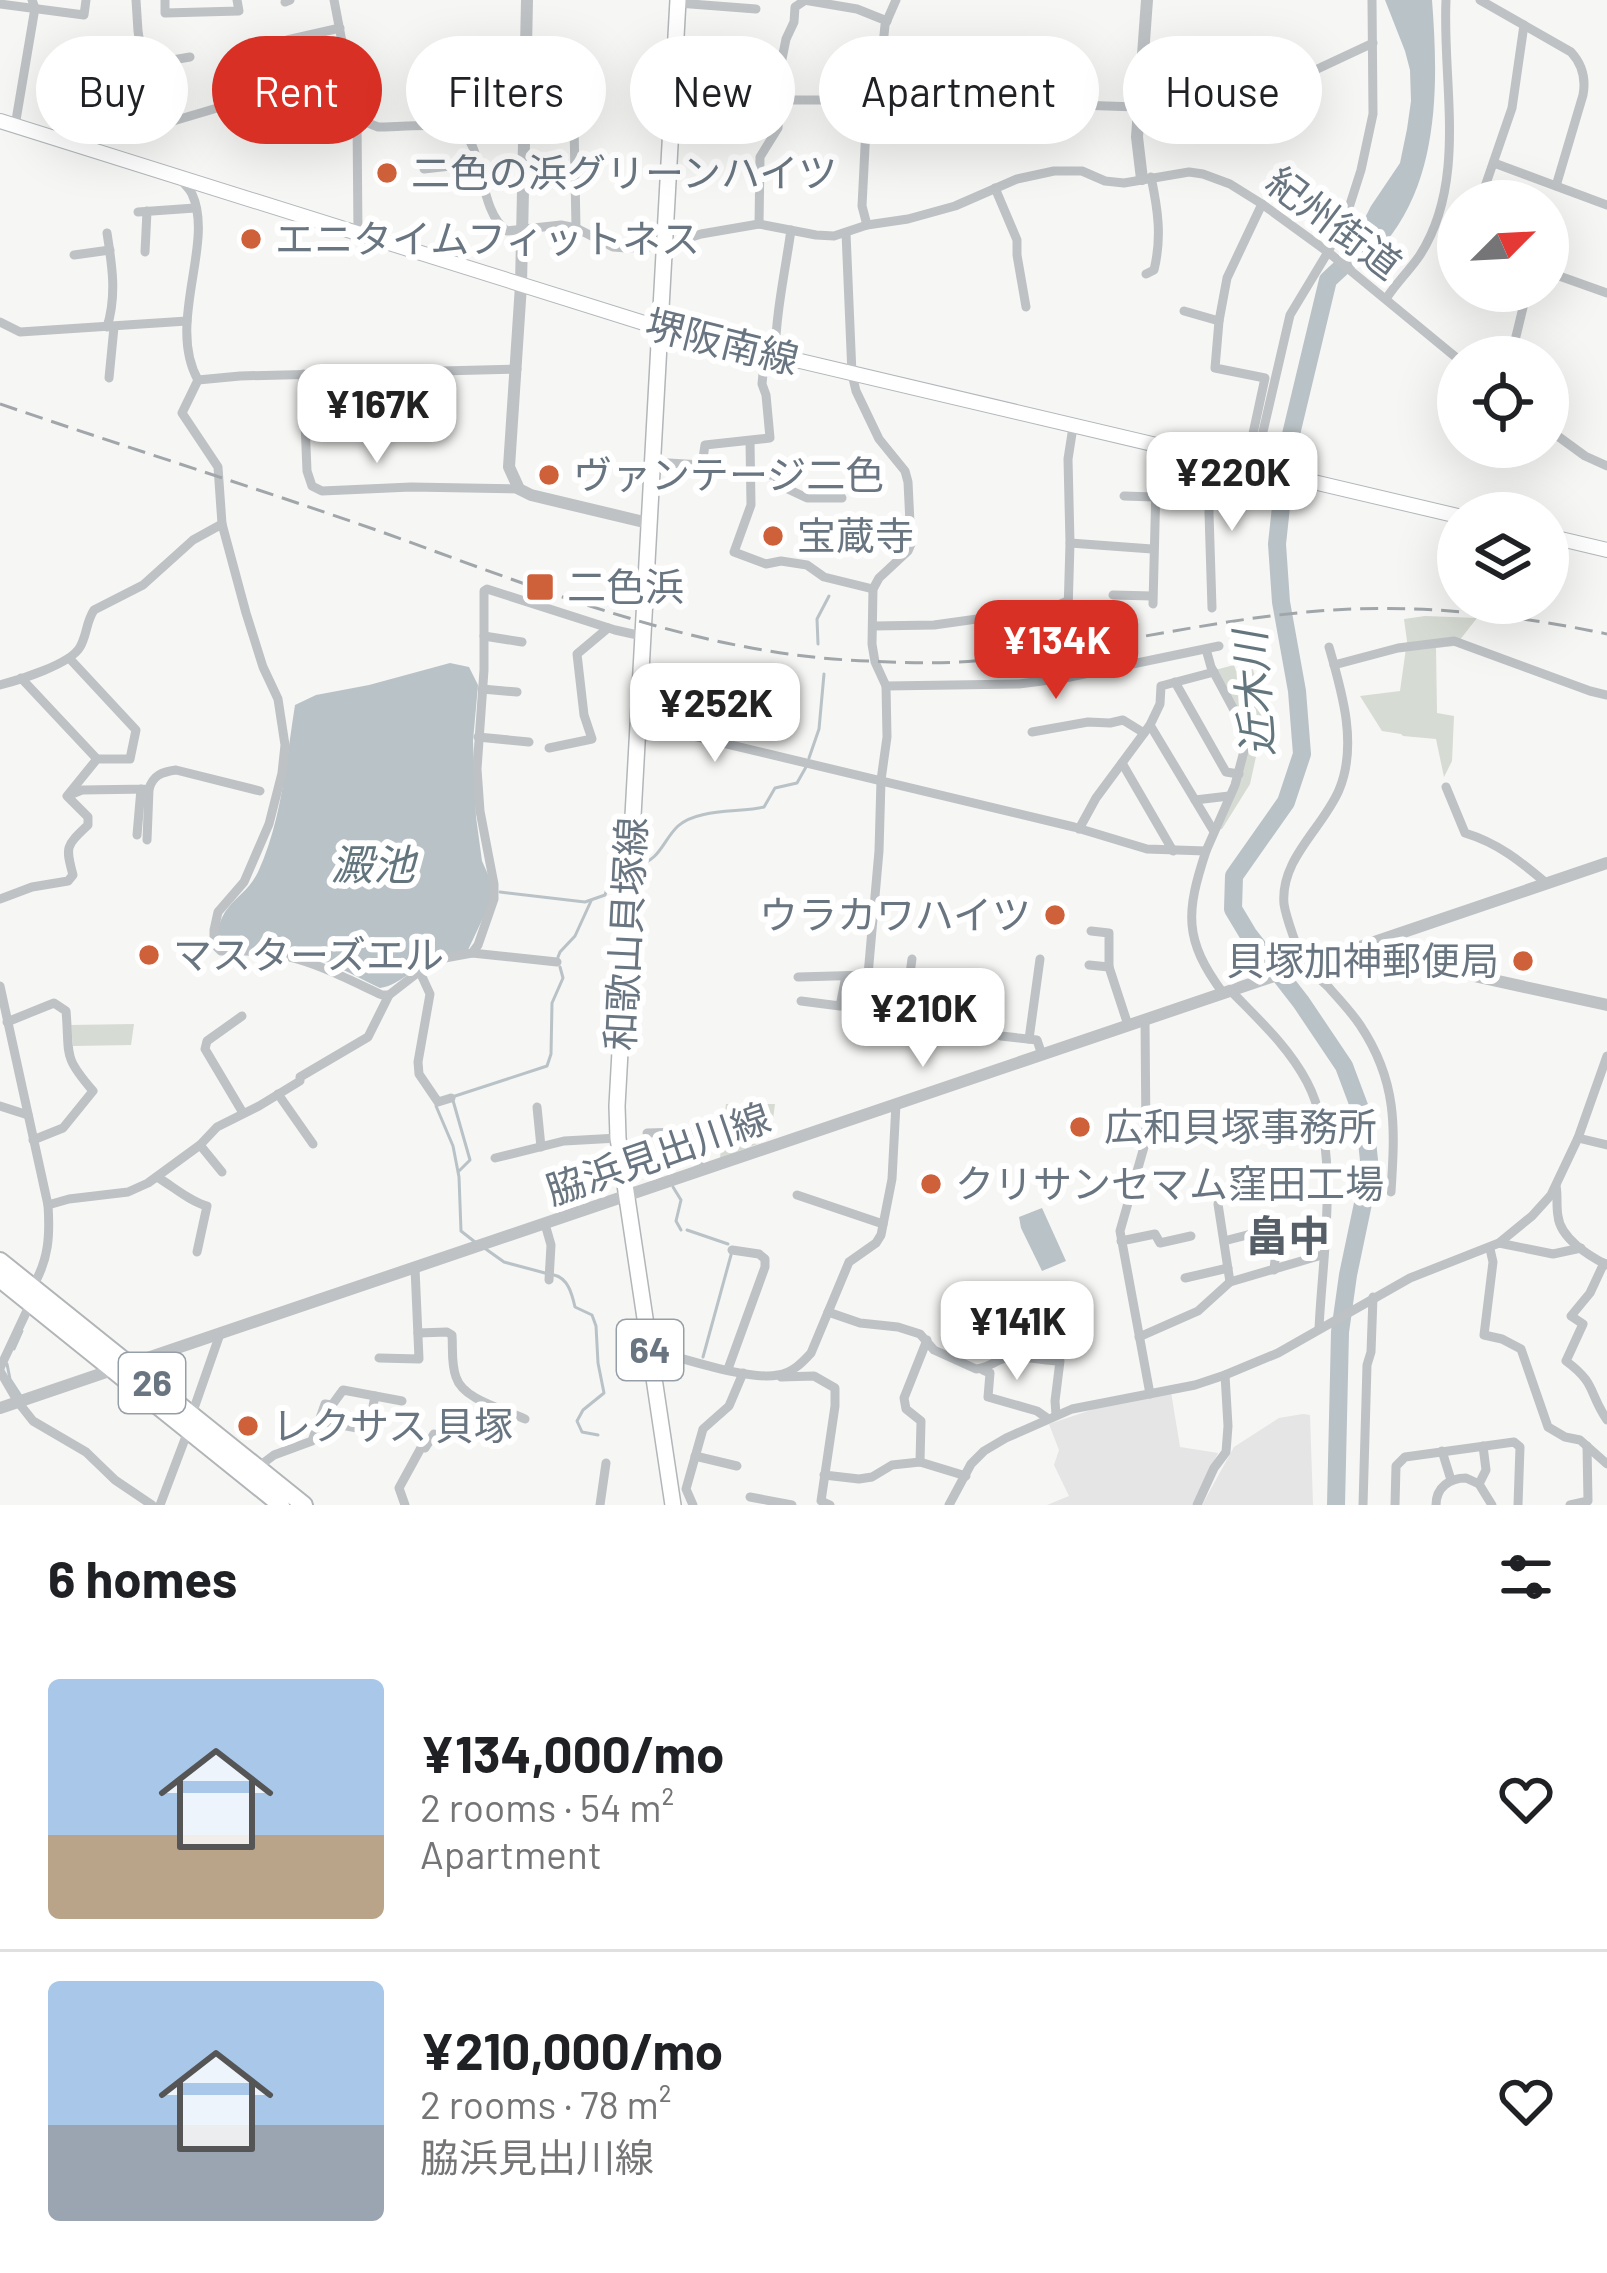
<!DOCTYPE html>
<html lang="en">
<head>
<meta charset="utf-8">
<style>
	:root { --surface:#fff; --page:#f2f2f2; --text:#202124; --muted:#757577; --line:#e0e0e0; --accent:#d93025 }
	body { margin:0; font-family:Barlow,"Noto Sans JP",sans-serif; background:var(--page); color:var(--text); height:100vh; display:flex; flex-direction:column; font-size:45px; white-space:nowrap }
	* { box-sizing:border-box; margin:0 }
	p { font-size:39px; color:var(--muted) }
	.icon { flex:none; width:66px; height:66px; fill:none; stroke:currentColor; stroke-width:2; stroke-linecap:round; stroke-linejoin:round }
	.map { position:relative; height:1505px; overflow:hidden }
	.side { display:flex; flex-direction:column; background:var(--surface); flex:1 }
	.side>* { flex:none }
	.banner { position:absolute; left:36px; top:36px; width:1536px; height:108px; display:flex; gap:24px }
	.needle { width:78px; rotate:66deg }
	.buttons { position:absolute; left:1437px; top:180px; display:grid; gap:24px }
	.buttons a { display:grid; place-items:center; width:132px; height:132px; border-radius:50%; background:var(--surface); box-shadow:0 12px 48px #0002; font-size:60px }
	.price { position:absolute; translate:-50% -102px; padding:0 27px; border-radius:24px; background:#fff; color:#222; font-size:39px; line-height:78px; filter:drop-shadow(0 3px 6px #0008) }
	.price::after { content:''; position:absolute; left:50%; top:72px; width:36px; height:27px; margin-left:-18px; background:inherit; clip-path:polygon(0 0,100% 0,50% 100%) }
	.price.selected { background:var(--accent); color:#fff }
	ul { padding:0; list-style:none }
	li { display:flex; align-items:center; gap:36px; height:300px; padding:0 48px }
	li+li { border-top:3px solid var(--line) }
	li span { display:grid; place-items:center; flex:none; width:336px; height:240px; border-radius:12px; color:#555 }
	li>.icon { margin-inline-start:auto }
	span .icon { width:144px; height:144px; fill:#fffc; stroke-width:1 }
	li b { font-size:51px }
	h2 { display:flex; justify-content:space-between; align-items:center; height:144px; padding:0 48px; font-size:51px }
	.chip { padding:0 42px; border-radius:54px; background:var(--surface); box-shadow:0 12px 48px #0002; font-size:42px; line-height:108px }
	.chip.selected { background:var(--accent); color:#fff }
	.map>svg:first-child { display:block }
	.built { fill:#e4e5e4 }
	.green { fill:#d6dbd3 }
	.water { fill:#b9c2c6 }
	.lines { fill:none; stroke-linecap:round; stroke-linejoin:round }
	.stream { stroke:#b9c2c6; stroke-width:3 }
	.river { stroke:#b9c2c6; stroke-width:18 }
	.secondary-casing { stroke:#b3b7bb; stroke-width:16 }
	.primary-casing { stroke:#b2b6b9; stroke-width:18 }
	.trunk-casing { stroke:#b2b5b8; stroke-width:20 }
	.minor { stroke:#bec2c5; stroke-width:9 }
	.tertiary { stroke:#bec2c5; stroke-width:12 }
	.secondary { stroke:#fff; stroke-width:14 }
	.primary { stroke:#fff; stroke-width:15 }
	.trunk { stroke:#fff; stroke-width:16 }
	.rail { stroke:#a0a6aa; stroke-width:3; stroke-dasharray:18 9; stroke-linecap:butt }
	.poi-dot { fill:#cf613a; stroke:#fff; stroke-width:4.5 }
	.labels { text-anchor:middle; stroke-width:12; stroke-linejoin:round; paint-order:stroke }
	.shield { fill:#fff; stroke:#969fa7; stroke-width:3 }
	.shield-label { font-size:36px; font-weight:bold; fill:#697681 }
	.poi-label { font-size:39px; fill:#697681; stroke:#fff; text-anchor:start }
	.street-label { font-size:39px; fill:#697681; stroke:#fff }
	.water-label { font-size:42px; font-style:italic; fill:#64767d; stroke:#fff }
	.neighbourhood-label { font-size:42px; font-weight:bold; fill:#565f67; stroke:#fff }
</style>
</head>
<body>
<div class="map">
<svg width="1607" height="1505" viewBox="0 0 1607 1505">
	<rect width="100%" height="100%" fill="#f6f6f4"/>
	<g class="built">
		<polygon points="1171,1392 1180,1447 1218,1453 1192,1505 1047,1505 1069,1496 1054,1465 1059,1450 1049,1424 1097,1408"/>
		<polygon points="1303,1414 1310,1415 1313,1505 1202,1505 1234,1447 1279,1418"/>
	</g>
	<g class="green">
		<polygon points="1425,616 1477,618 1455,646 1436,648 1437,713 1454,716 1452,761 1444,777 1436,739 1403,736 1401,734 1382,731 1360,696 1400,691 1407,641 1404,619"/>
		<polygon points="1234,665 1236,671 1253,669 1264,720 1250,784 1222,829 1215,830 1250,742 1250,729 1215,670"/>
		<polygon points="134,1024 131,1045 73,1046 71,1025"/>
		<polygon points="726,1104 775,1104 773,1119 763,1142 720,1158"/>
	</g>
	<g class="water">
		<path d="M 1385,0 L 1432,0 C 1438,77 1440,169 1392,234 C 1383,246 1370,257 1360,268 L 1345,257 L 1371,206 L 1400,163 L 1407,129 L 1411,101 L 1410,70 L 1405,51 Z"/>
		<path d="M 450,663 L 469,667 L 478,685 L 473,741 L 476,817 L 482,861 L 490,879 L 492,899 L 467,952 C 456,953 446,952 435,957 C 416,965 401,985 380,988 C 351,974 322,957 290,950 C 267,946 231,954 216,934 C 219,925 222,915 228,908 C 238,895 249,890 258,872 C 282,820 286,761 295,705 L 316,695 L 369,685 Z"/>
		<polygon points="1042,1208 1066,1261 1042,1271 1021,1228 1019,1217"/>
	</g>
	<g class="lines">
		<g class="stream">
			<polyline points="818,644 817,619 829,596"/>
			<polyline points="809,758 819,729 824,674"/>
			<path d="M 637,865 C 660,861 663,840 678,826 C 698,808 740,813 764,807 L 775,788 L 797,783 L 806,767"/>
			<polyline points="500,892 585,902 605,895 614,867 623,865"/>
			<polyline points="558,957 560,952 575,936 591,901"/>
			<polyline points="436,1106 453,1146 459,1177 461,1231 475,1242"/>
			<polyline points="459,1171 470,1160 452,1097 547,1066 551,1054 552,1003 563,978 560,967"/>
			<polyline points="673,1187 681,1200 676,1221 681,1230"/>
			<polyline points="687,1230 728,1244"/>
			<polyline points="483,1247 504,1262 545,1273"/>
			<path d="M 554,1275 C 568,1278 572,1294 575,1307 L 592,1315 L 596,1326 L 598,1363 L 604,1393 L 583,1410 L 577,1421 L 582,1432 L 598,1435"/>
			<polyline points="14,1349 22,1331"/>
			<polyline points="703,1357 731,1255"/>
			<polyline points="7,1364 10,1379 21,1396"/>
		</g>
		<polyline class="river" points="1336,1505 1340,1332 1348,1275 1370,1170 1365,1122 1344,1066 1301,1002 1248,934 1233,909 1234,876 1286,802 1302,754 1297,691 1281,602 1277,544 1287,451 1328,280 1357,253"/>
		<g class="secondary-casing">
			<g id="secondary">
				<polyline points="0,121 660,328 1458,516"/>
				<polyline points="1548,536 1607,550"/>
			</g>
		</g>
		<g class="primary-casing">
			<polyline id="primary" points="673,1505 618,1138 617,1106 678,0"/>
		</g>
		<g class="trunk-casing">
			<g id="trunk">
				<polyline points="0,1261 304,1505"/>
				<polyline points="0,1279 281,1505"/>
			</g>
		</g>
		<g class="minor">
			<polyline points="136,0 138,31 153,127"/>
			<polyline points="165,0 165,13 239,11 237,0"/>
			<polyline points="334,0 357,120 358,234"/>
			<polyline points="804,0 857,9 887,21"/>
			<path d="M 1480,0 L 1571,52 C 1582,64 1586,79 1583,95 L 1556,186"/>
			<polyline points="285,2 290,0"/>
			<polyline points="678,3 756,9"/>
			<polyline points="0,4 84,15 86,0"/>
			<polyline points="287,40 340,28"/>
			<polyline points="143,65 190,57"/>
			<polyline points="1274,66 1296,79 1373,43"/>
			<polyline points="879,85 911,94 941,91 962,100 1012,92 1013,103 1138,107"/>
			<polyline points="780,100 871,100"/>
			<polyline points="526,124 574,125 576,228"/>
			<polyline points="15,126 35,8 32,0"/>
			<path d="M 56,136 L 153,127 L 234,103 L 330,88 L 350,95 L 368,123 L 378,127 C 395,127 443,123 456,128 C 486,140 476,209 507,231 L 561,225 L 576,228 L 613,247 L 626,248 L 664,246 L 701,234 L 759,224 L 816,235 L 834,236 L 867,225 L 908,219 L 955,206 L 1017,179 L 1054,171 L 1082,171 L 1105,181 L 1124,183 L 1189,172 L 1203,174 L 1230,184 L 1262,204 L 1328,252 L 1458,359"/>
			<polyline points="1494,163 1607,205"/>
			<polyline points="424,169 477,163"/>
			<path d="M 180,179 C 184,184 189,188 192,194 C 215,243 166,323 198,380 L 240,376 L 517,369"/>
			<polyline points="995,188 1017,240 1017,255 1026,307"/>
			<polyline points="1480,201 1512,108 1524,25"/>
			<polyline points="138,212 195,208"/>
			<polyline points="759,224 760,157 778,128 782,59 786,39 794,22 795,7 804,1"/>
			<polyline points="867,225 862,206 867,108 879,85 885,25 896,0"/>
			<polyline points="846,233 852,374 856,391 879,439 905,471 908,482 911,544 908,551 879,578 873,589 872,644 875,662 886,686 887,737 881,780 879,851 868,975"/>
			<polyline points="145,252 147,211"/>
			<polyline points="74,255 110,250"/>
			<polyline points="1548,272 1607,293"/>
			<path d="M 1146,274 L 1154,270 C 1162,237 1158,210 1151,177"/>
			<path d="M 1386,299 C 1396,283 1410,270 1420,255 C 1468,180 1442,83 1446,0"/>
			<polyline points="1184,311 1219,321"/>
			<polyline points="0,322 20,332 187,321"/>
			<path d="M 107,327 C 117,295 112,265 107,233"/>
			<path d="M 775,355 C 776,312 785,272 791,230"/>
			<polyline points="1511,357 1527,291"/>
			<polyline points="303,374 307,471 312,486 322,491 411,487 519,489"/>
			<polyline points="109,378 114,327"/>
			<path d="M 198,380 L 182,413 L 218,467 L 222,524 L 246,613 L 263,667 L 278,699 L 285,745 L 282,773 L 269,824 L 244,882 L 218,912 L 214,930 L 214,944 L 221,951 C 290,948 322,967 382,995 L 389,995 L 434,960 L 472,953 L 478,945 L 494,899 L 494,884 L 480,811 L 477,769 L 484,670 L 484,591 L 487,589 L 615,630 L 642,636"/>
			<polyline points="1548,429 1585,456 1607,466"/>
			<polyline points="750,441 751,505 734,552 766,564 781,561 807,565 824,577 873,589"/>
			<polyline points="1259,449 1290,315 1328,252 1346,217 1361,170 1373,114 1372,0"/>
			<polyline points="1211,459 1209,513 1212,608"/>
			<polyline points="652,462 702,465 705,445 770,438 766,395 762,384 765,353"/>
			<polyline points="1246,466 1265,378 1215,368 1219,321 1227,278 1262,204"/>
			<polyline points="750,472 778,476 777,484 807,498 842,498"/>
			<polyline points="1124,496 1155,497"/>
			<polyline points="1070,543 1152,549"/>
			<polyline points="1113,595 1152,596"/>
			<polyline points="1153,604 1157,446"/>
			<polyline points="1068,612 1070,543 1068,459 1073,427"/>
			<polyline points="874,626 934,625 1049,609 1067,601"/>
			<polyline points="484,636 522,642"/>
			<path d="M 1329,647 C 1342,692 1358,745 1339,790 C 1323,828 1280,859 1284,904 C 1286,917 1298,952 1305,964 C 1311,974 1324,981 1331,990 C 1341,1001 1352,1013 1360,1025 C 1398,1082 1395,1128 1391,1192"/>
			<polyline points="1334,665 1398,648 1454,641 1590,691 1607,695"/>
			<polyline points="21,678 97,759"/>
			<polyline points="1175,682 1226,772 1239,774"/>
			<path d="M 0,685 C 19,680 71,664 80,647 C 87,635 86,622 94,610 L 143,585 L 193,540 L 222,524"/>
			<polyline points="886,686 1019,684 1065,678 1219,646"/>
			<polyline points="482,689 517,692"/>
			<polyline points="639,723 1074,827 1147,849 1206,851 1235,785 1248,736 1211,667 1206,649"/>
			<polyline points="1150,725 1213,830"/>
			<polyline points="1032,732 1088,722 1110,723 1123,720 1144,733"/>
			<polyline points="478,737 529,742"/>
			<polyline points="549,748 592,739 584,715 577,654 608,628"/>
			<polyline points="1122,763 1173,851"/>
			<path d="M 1446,787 L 1465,833 C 1498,843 1520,861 1546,883"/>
			<path d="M 72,794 L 82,790 L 149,789 C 153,775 162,772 176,770 L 260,791"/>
			<polyline points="1195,800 1229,796"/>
			<polyline points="1079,829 1096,798 1150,725 1160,704 1161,686 1214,672"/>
			<polyline points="137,835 141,789"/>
			<polyline points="147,840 149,789"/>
			<path d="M 1206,851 C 1186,912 1183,939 1223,993"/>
			<path d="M 0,899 L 32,887 L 68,881 L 73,875 C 65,846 66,846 88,825 L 88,817 L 67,796 L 97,759 L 130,759 L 136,730 L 70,659"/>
			<polyline points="1091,931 1109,933 1109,967 1128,1025"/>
			<polyline points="472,953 557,962"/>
			<polyline points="1089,965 1109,967"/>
			<polyline points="419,970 430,994 418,1062 419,1074 438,1102 451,1098"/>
			<polyline points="798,977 868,975 915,991 1001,1036 1037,1040 1042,1055"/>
			<path d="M 0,986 L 48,1205 C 50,1235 49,1259 33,1286"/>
			<polyline points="908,988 912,959"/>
			<path d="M 1230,990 C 1258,1019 1288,1046 1307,1082 C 1342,1148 1322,1256 1319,1329"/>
			<polyline points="801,1001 840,1006 846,976"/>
			<polyline points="242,1016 207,1041 205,1049 243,1113"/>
			<polyline points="1145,1019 1146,1140 1120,1231 1150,1394"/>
			<path d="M 7,1022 L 54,1003 L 66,1011 C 70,1056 62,1055 93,1091 L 63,1128 L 33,1140"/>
			<polyline points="1029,1039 1040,959"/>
			<polyline points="278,1094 313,1144"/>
			<polyline points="0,1106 28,1115"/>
			<polyline points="537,1107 541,1147"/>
			<polyline points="698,1132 699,1171"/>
			<polyline points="647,1133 720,1131"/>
			<polyline points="1578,1138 1607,1145"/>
			<polyline points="200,1145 222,1172"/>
			<polyline points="495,1158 564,1141 618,1138"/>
			<path d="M 157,1177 C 174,1187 189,1201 207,1206 L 197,1252"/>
			<path d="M 1556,1186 C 1558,1196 1556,1206 1558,1216 C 1560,1238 1589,1256 1607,1265"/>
			<polyline points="797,1195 883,1224"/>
			<polyline points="1218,1204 1230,1282"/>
			<polyline points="48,1205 69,1199 128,1192 148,1183 200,1145 217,1127 259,1106 300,1081 300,1077 368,1037 389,995"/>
			<polyline points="545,1224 551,1245 549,1280"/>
			<polyline points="1121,1241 1155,1234 1160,1243 1191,1236"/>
			<polyline points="1224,1241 1278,1227"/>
			<polyline points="1499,1243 1553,1254 1581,1248"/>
			<polyline points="1490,1249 1493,1262 1484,1335 1502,1339 1521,1349 1548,1427 1565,1437 1580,1440 1607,1464"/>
			<path d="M 1604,1263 L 1590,1293 L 1571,1316 L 1583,1324 L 1566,1361 C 1597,1384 1588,1392 1607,1420"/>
			<polyline points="1274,1270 1279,1218"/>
			<polyline points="1185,1278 1228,1268"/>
			<path d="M 828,1312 L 860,1323 L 898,1327 L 920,1334 L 934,1350 L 976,1369 C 988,1368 994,1361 1006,1358 C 1017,1354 1045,1361 1060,1361 L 1055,1401 L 1056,1415"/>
			<path d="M 418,1333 L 447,1332 L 452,1335 C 453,1349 451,1364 456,1377 C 463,1400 504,1409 525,1419"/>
			<polyline points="1139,1337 1198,1311 1230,1282 1322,1255"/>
			<path d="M 651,1350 C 683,1358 748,1381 778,1375 C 792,1373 802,1363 811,1353 L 849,1262 L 876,1243 L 881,1235 L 892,1179 L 896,1104"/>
			<polyline points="379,1358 419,1359 415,1268"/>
			<polyline points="0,1368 31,1302"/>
			<polyline points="728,1369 765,1267 765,1259 759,1254 732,1250"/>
			<polyline points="983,1370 990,1373 988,1397 1037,1411 1047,1418"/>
			<polyline points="0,1371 18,1402 33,1421 86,1452 115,1480 152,1505"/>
			<polyline points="781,1377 814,1376 835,1388 835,1406 821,1501 830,1505"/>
			<polyline points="192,1414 220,1334"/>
			<polyline points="320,1421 368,1430"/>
			<polyline points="366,1442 375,1396"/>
			<polyline points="1442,1451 1451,1480"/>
			<polyline points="695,1456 737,1466"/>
			<polyline points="920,1462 921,1421 906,1409 904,1398 927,1340"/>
			<polyline points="258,1467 274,1455 312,1441 325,1404 332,1405 343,1390 402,1401"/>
			<polyline points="824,1475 859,1479 872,1477 892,1465 920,1462 966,1476"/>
			<polyline points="1479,1484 1486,1470 1483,1446"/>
			<polyline points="750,1497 792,1505"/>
			<polyline points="160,1505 188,1431"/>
			<polyline points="405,1505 399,1488 422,1446 425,1448 434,1434"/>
			<polyline points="600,1505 606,1463"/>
			<polyline points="693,1505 686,1489 703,1429 729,1406 743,1373"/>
			<polyline points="949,1505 971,1464 984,1451 1006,1438 1072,1409 1195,1385 1225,1375 1278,1353 1410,1278 1499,1243 1532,1216 1551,1195 1578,1138 1607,1056"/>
			<polyline points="1197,1505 1214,1468 1226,1452 1228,1426 1225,1375"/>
			<polyline points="1363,1505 1367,1365 1371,1352 1373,1297"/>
			<polyline points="1395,1505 1396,1466 1405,1457 1514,1442 1520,1447 1518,1505"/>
			<path d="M 1436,1505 C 1436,1487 1450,1478 1466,1478 L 1479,1484 L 1492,1505"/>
			<polyline points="1570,1505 1588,1501 1587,1446"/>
		</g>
		<g class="tertiary">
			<polyline points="527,0 521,285 509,467 519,489 531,495 648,523"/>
			<polyline points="1142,179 1137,137 1147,0"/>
			<polyline points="1356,950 1607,1005"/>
			<polyline points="0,1408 1607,863"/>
		</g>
		<use href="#secondary" class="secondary"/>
		<use href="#primary" class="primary"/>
		<use href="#trunk" class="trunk"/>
		<path class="rail" d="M 0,404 C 126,447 253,487 379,531 C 538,588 697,655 868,661 C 907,663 947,664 986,660 C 1098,649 1207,620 1318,611 C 1415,603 1512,614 1607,634"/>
	</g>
	<g class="poi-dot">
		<circle cx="387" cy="173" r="12"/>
		<circle cx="251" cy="239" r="12"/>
		<circle cx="549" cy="475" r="12"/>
		<circle cx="773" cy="536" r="12"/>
		<rect x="525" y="572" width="30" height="30" rx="6"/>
		<circle cx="1055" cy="915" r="12"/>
		<circle cx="149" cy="955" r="12"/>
		<circle cx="1523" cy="961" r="12"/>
		<circle cx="1080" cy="1127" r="12"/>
		<circle cx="931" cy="1184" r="12"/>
		<circle cx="248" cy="1426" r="12"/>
	</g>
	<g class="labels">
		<g class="shield">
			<rect x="617" y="1320" width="66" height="60" rx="9"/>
			<rect x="119" y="1353" width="66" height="60" rx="9"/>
		</g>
		<g class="shield-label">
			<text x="650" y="1363">64</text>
			<text x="152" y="1396">26</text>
		</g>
		<g class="poi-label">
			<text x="411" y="187">二色の浜グリーンハイツ</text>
			<text x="275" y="253">エニタイムフィットネス</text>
			<text x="573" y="489">ヴァンテージ二色</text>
			<text x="797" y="550">宝蔵寺</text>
			<text x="567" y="601">二色浜</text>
			<text x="1031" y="929" text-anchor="end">ウラカワハイツ</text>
			<text x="173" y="969">マスターズエル</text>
			<text x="1499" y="975" text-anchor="end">貝塚加神郵便局</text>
			<text x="1104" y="1141">広和貝塚事務所</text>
			<text x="955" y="1198">クリサンセマム窪田工場</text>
			<text x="272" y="1440">レクサス 貝塚</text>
		</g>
		<g class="street-label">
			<text transform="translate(1334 223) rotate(37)" y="14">紀州街道</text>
			<text transform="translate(722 342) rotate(14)" y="14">堺阪南線</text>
			<text transform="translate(626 934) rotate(-87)" y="14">和歌山貝塚線</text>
			<text transform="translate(658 1154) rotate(-19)" y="14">脇浜見出川線</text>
		</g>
		<g class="water-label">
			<text transform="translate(1254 694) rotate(-94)" y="15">近木川</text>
			<text x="373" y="880">澱池</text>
		</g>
		<g class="neighbourhood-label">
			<text x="1288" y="1251">畠中</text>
		</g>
	</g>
</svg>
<div class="buttons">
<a><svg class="needle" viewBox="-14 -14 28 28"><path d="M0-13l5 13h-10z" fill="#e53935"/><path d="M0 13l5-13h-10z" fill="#757577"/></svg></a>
<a><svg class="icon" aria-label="locate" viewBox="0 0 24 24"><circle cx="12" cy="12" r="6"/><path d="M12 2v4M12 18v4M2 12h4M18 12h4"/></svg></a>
<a><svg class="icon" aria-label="layers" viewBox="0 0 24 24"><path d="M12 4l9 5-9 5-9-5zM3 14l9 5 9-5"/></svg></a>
</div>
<b class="price" style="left:377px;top:466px">¥167K</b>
<b class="price" style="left:1232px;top:534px">¥220K</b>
<b class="price selected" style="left:1056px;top:702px">¥134K</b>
<b class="price" style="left:715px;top:765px">¥252K</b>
<b class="price" style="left:923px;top:1070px">¥210K</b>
<b class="price" style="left:1017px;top:1383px">¥141K</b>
<div class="banner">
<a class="chip">Buy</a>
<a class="chip selected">Rent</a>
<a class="chip">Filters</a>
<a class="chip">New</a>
<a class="chip">Apartment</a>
<a class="chip">House</a>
</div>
</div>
<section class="side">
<h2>6 homes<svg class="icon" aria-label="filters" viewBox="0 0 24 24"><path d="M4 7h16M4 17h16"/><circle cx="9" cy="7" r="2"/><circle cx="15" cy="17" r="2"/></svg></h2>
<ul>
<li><span style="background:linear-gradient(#a9c7e8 65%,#b9a48a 0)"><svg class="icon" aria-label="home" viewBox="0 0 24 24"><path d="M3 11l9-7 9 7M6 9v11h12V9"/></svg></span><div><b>¥134,000/mo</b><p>2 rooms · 54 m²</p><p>Apartment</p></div><svg class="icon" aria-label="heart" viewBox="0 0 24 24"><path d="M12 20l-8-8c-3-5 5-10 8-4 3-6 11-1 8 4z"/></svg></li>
<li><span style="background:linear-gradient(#a9c7e8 60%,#9aa5b1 0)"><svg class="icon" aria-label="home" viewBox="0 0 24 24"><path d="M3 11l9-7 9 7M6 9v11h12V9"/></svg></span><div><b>¥210,000/mo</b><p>2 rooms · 78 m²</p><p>脇浜見出川線</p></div><svg class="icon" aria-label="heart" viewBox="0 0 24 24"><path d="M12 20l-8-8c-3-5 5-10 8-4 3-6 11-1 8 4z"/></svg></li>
</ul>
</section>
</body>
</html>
